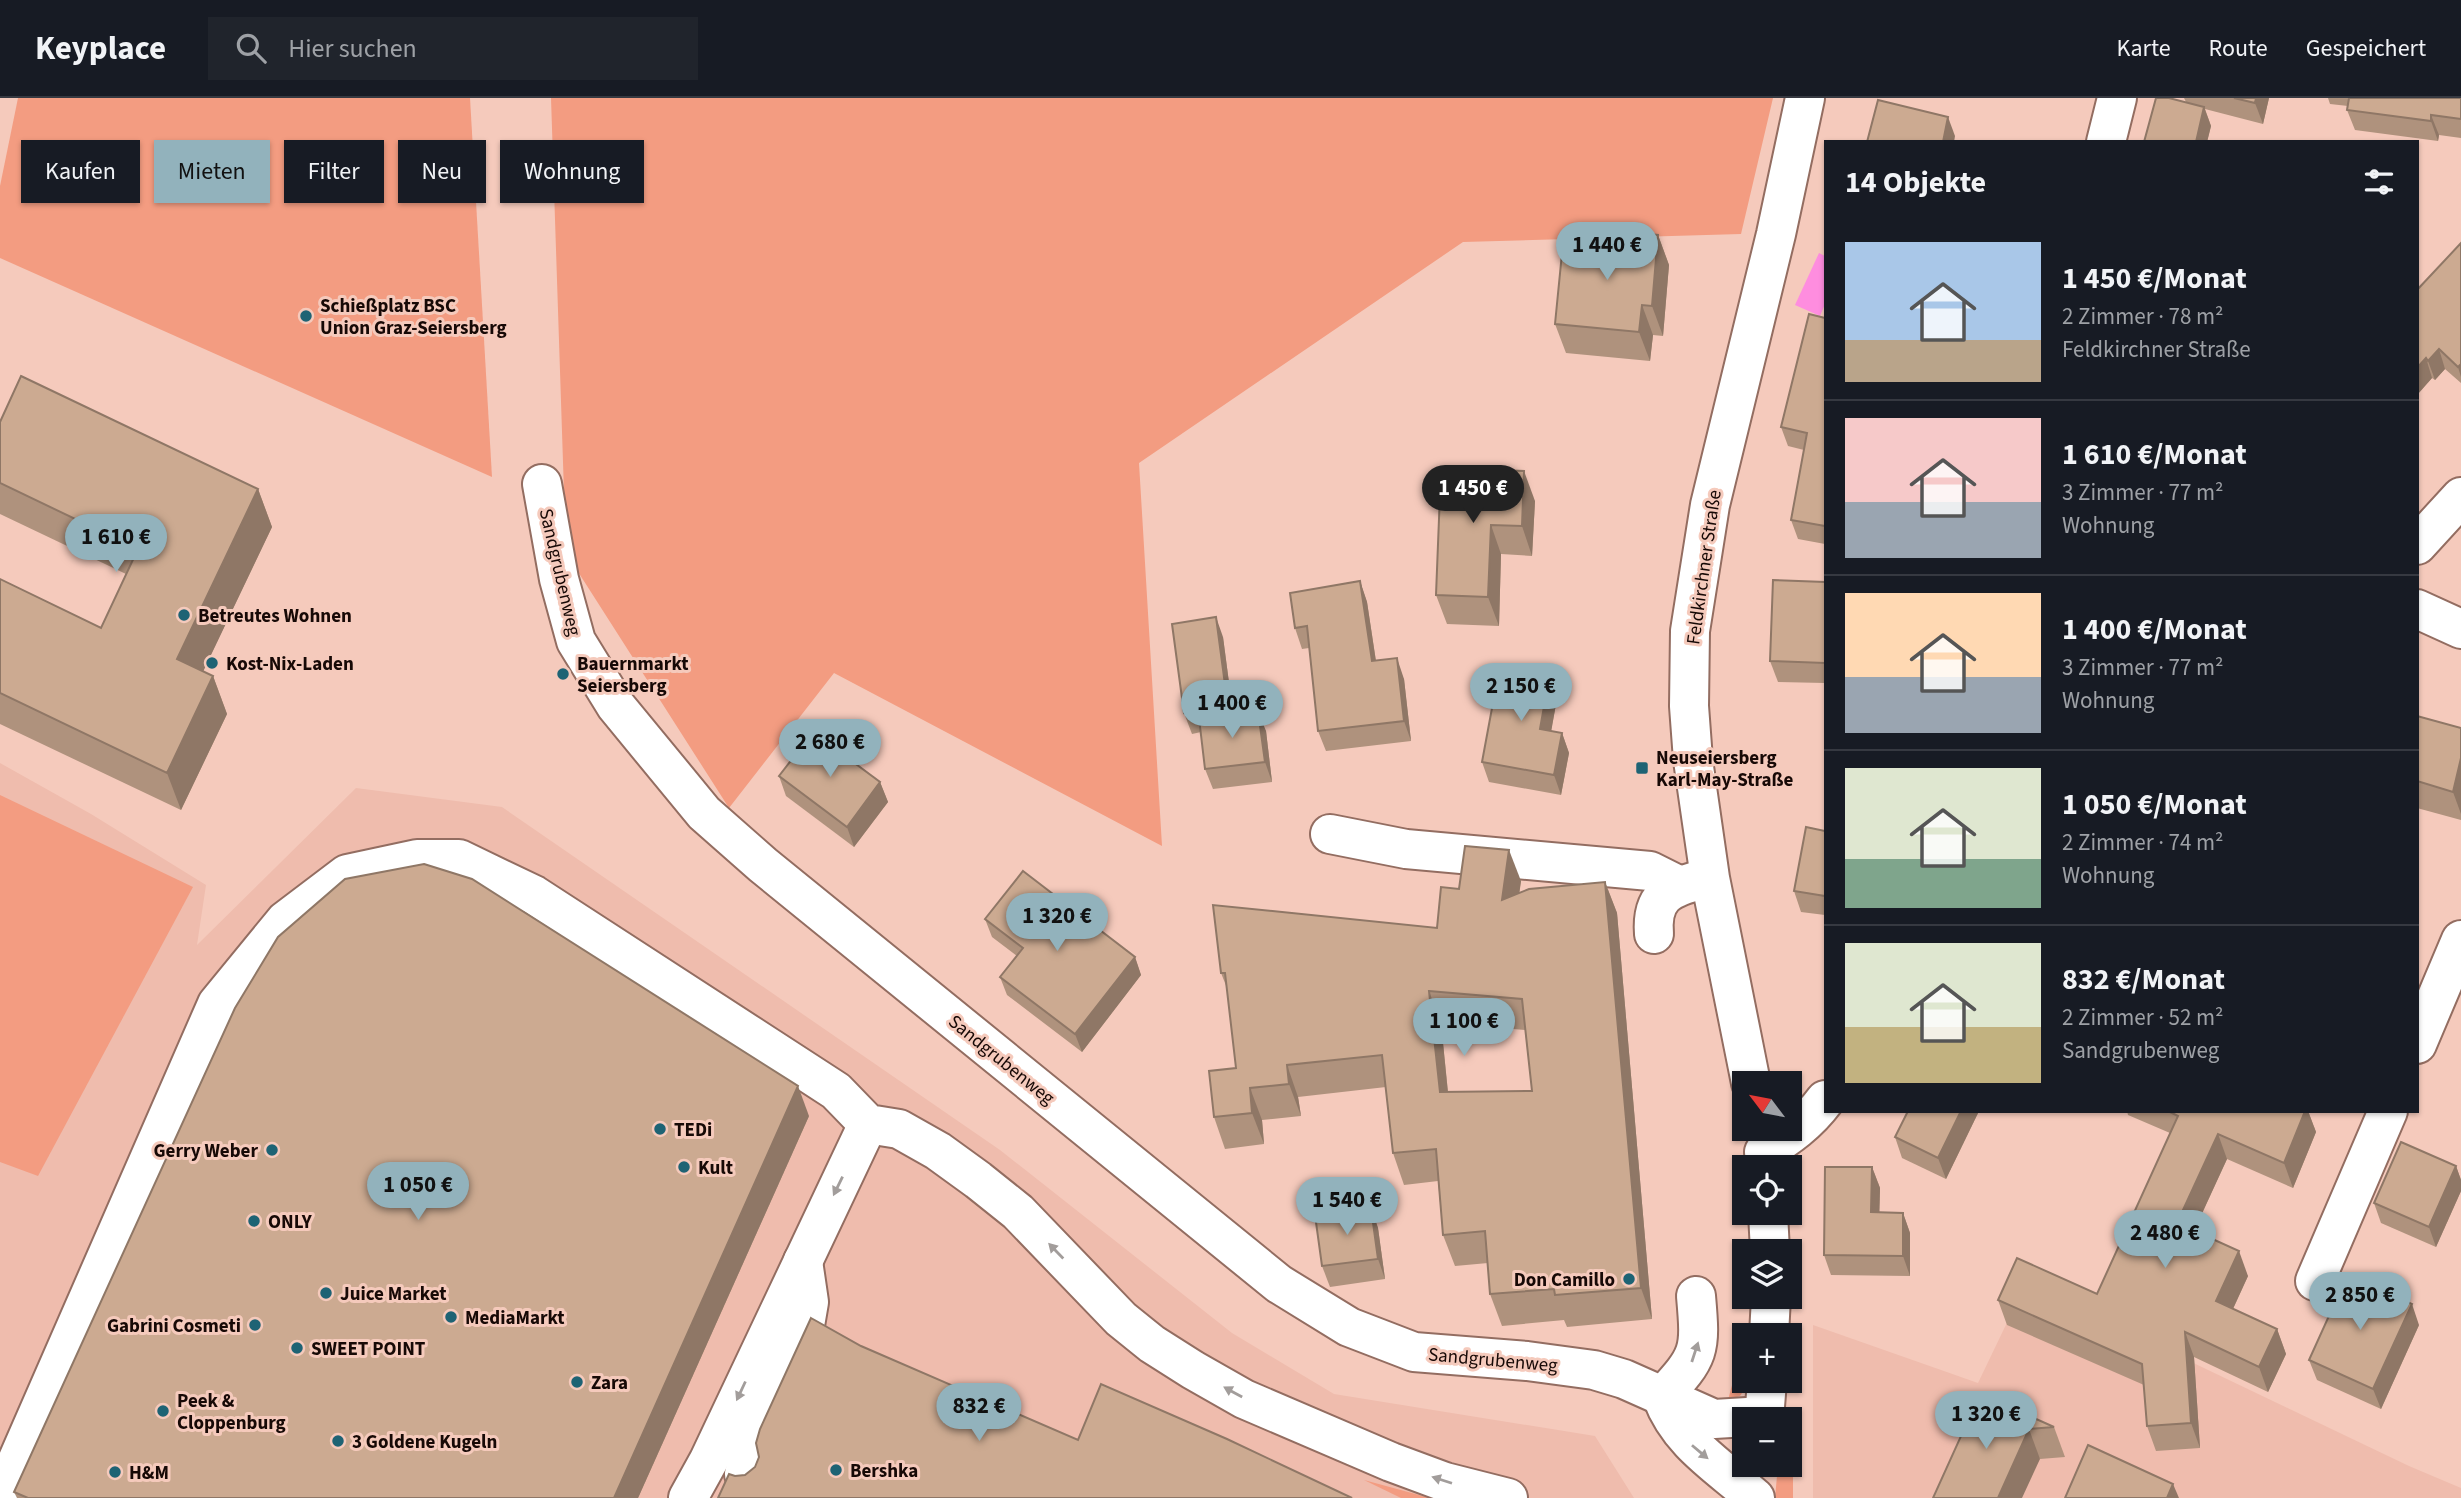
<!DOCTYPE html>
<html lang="de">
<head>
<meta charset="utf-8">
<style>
	:root { --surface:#171b24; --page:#20242c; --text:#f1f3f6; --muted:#9ea1a6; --line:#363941; --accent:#92b2bc }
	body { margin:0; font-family:"Source Sans 3",sans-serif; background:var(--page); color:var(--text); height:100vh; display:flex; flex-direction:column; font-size:26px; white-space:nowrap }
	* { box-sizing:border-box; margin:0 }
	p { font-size:23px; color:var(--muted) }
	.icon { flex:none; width:38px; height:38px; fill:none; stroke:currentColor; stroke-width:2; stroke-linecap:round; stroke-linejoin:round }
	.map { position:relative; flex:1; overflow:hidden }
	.panel { position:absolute; left:1824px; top:42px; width:595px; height:973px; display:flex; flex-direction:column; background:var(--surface); border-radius:0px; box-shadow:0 2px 5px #0004 }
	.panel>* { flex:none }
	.top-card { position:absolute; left:21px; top:42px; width:665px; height:63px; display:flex; gap:14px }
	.needle { width:46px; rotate:302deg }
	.fabs { position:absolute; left:1732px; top:973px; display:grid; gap:14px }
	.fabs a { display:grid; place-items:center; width:70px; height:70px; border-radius:0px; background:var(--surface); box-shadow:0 2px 5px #0004; font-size:35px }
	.price { position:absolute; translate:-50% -60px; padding:0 16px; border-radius:24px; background:var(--accent); color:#111; font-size:23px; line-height:46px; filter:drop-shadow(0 2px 4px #0008) }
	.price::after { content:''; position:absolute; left:50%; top:42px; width:21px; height:16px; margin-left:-10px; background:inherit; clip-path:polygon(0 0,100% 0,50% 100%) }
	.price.selected { background:#222; color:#fff }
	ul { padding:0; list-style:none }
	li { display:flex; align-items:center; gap:21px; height:175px; padding:0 21px }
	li+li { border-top:2px solid var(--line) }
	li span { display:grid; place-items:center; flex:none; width:196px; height:140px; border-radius:0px; color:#555 }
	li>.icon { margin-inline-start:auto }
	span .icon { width:84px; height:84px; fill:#fffc; stroke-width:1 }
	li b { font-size:30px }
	h2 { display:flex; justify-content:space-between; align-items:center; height:84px; padding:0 21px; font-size:30px }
	.pill { padding:0 24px; border-radius:0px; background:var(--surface); box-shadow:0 2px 5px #0004; font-size:24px; line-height:63px }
	.pill.selected { background:var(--accent); color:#111 }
	header { display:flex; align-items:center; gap:42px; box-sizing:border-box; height:98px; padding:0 35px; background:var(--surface); border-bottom:2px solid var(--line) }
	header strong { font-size:33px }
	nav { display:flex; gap:38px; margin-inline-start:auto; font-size:24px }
	.search { width:490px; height:63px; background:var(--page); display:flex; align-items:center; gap:18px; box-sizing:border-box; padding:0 24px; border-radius:0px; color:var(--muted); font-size:26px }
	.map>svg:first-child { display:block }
	.built { fill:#efbcad }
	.green { fill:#f39c81 }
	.water { fill:#fe8ddf }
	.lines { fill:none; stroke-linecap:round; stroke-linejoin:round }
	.minor-casing { stroke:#936d61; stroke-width:42 }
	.minor { stroke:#fff; stroke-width:38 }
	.wall { fill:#af927d; fill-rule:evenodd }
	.shaded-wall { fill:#8f7766 }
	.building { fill:#ccaa91; stroke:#8f7766; stroke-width:2; fill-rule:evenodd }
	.oneway { fill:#a29d9b }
	.poi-dot { fill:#1e6374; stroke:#f5cabc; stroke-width:2.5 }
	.labels { text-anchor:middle; stroke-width:6; stroke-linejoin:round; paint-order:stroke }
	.poi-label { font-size:19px; font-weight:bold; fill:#170906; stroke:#f5cabc; text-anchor:start }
	.street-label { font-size:19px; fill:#170906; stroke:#f5cabc }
</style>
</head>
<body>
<header>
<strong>Keyplace</strong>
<div class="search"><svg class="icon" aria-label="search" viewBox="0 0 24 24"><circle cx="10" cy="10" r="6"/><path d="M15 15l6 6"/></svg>Hier suchen</div>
<nav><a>Karte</a><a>Route</a><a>Gespeichert</a></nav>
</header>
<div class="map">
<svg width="2461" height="1400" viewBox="0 0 2461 1400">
	<rect width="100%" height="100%" fill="#f5cabc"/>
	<g class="built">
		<polygon points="0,665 91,716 206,787 197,847 356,690 502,709 1000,1052 1232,1235 1334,1296 1595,1338 1634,1400 0,1400"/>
		<polygon points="2026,1185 2409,1368 2461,1390 2461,1400 1813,1400 1813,1227 1978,1285"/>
	</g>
	<g class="green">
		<polygon points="18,0 470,0 492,379 0,160 0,88"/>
		<polygon points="551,0 1773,0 1741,136 1463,144 1139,365 1162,748 834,575 729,710 566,455"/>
		<polygon points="0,697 193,789 38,1078 0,1064"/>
		<polygon points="1745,1239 1745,1283 1750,1283 1740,1298 1728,1302"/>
		<polygon points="1793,1309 1793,1400 1775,1400 1778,1367 1790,1367 1790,1321 1788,1321"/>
		<polygon points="1364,1382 1430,1400 1401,1400"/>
	</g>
	<polygon class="water" points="1819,155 1825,158 1825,206 1820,218 1795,207"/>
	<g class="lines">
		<g class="minor-casing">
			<g id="minor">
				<polyline points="2106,44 2117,0"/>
				<polyline points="542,386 559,481 576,543 616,608 704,715 763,767 1279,1186 1349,1229 1414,1254 1527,1263 1594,1272 1624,1281 1714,1321 1764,1318"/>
				<polyline points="2417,447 2461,399"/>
				<polyline points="2417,511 2461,531"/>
				<polyline points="1330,736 1406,751 1650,773 1678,787"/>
				<path d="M 1654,836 C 1651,799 1668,790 1701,782"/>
				<polyline points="2417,946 2461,842"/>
				<polyline points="1751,985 1710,780 1693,662 1689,608 1690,533 1710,407 1776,136 1805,0"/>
				<path d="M 1764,1054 C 1788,1039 1808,1025 1825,1002"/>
				<polyline points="1768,1115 1770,1153"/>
				<polyline points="2315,1183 2388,1013"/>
				<polyline points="1769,1237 1771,1199"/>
				<path d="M 1662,1299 C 1679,1345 1719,1368 1755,1400"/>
				<path d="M 1662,1299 C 1700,1258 1701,1254 1696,1198"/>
				<polyline points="1764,1321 1767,1283"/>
				<polyline points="748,1386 744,1376 750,1353 803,1239 809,1204 803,1163"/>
				<polyline points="1,1400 217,906 285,823 347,776 417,761 459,761 534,797 836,993 868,1026 899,1031 938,1053 978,1082 1018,1114 1121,1221 1152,1246 1193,1272 1244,1301 1391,1364 1445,1384 1508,1400"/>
				<polyline points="688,1400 709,1362 868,1026"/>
			</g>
		</g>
		<use href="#minor" class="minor"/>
	</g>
	<g class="wall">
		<polygon points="2184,0 2269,0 2263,26 2205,11 2211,28 2207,44 2144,44 2186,4"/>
		<polygon points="2328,0 2461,0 2461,40 2439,37 2438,43 2355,32 2347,12 2348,8 2330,6"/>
		<polygon points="1658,137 1669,167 1663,238 1653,237 1650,263 1566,255 1555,226 1599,148"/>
		<polygon points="2461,145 2461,285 2445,271 2435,282 2432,280 2417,297 2417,192"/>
		<polygon points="1825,219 1825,446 1798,441 1791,422 1804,352 1788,348 1781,329"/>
		<polygon points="0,324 258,391 272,429 203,573 213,578 227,616 181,712 0,626 0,481 101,530 126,476 0,416"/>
		<polygon points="1441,370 1535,403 1532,458 1501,456 1499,528 1447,526 1436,497"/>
		<polygon points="1360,483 1367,504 1376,563 1404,581 1411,643 1326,653 1318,633 1309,550 1302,551 1295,530"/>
		<polygon points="1825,484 1825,585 1778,584 1770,563"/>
		<polygon points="1223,539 1233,616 1266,633 1272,684 1213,691 1205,671 1201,634 1192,636 1184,615"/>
		<polygon points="1558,595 1551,633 1562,635 1569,655 1561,697 1489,684 1482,664"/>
		<polygon points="2417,618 2461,630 2461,722 2417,710"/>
		<polygon points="779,678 880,684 888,704 854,749 786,698"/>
		<polygon points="1825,733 1825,817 1801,814 1794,793"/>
		<path d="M 1521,783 L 1519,795 L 1605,784 L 1617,815 L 1652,1221 L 1567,1229 L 1564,1222 L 1502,1228 L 1490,1196 L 1488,1165 L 1455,1168 L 1443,1137 L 1438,1083 L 1404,1087 L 1393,1055 L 1386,989 L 1298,999 L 1301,1018 L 1262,1022 L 1264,1046 L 1225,1051 L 1214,1019 L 1236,970 L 1227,890 L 1221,875 L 1437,830 L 1459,791 ZM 1441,925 L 1525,932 L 1532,993 L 1448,994 Z"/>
		<polygon points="985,821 1135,859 1141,877 1082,954 1007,897 1000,879 1017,858 992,839"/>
		<polygon points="1908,1013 1979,1013 1946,1081 1902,1060 1895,1039"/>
		<polygon points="2127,1013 2308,1013 2316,1034 2293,1090 2227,1061 2194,1133 2248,1178 2233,1211 2277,1231 2286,1256 2268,1294 2194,1259 2200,1350 2156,1353 2147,1328 2144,1287 2007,1227 1998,1202 2097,1196 2170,1035 2128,1017"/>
		<polygon points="809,1018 638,1400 17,1400 14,1394"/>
		<polygon points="2456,1068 2461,1082 2461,1093 2436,1149 2381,1125 2374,1105"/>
		<polygon points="1872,1069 1880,1090 1879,1114 1903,1115 1910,1135 1910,1178 1831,1177 1824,1157"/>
		<polygon points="1371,1110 1378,1130 1385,1181 1330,1189 1322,1168"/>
		<polygon points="2419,1227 2381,1311 2317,1282 2309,1262"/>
		<polygon points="1980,1296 2054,1329 2065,1359 2040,1361"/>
	</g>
	<g class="shaded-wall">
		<polygon points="2256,0 2269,0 2263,26 2255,5"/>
		<polygon points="2204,9 2211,28 2207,44 2196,44"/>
		<polygon points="2431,17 2439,37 2438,43 2431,23"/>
		<polygon points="1948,19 1955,38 1954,44 1943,44"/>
		<polygon points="1658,137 1669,167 1663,238 1652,208"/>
		<polygon points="1642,207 1653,237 1650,263 1639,234"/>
		<polygon points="2439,251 2445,271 2435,282 2428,263"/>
		<polygon points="2426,260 2432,280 2417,297 2417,270"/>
		<polygon points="2461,266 2461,279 2458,269"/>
		<polygon points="1524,373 1535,403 1532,458 1522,428"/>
		<polygon points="258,391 272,429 191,599 177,561"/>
		<polygon points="1491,427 1501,456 1499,528 1488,499"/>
		<polygon points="1360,483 1367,504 1379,584 1372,563"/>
		<polygon points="1216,519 1223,539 1235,630 1228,609"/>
		<polygon points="1397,560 1404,581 1411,643 1404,623"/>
		<polygon points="1550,575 1558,595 1548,651 1540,631"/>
		<polygon points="213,578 227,616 181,712 167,675"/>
		<polygon points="1258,613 1266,633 1272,684 1265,664"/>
		<polygon points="1562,635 1569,655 1561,697 1554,677"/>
		<polygon points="2461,660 2461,716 2453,694"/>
		<polygon points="880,684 888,704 854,749 847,729"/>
		<polygon points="1509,752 1521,783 1514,834 1502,802"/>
		<polygon points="1605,784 1617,815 1652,1221 1641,1190"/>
		<polygon points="1135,859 1141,877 1082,954 1075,936"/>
		<polygon points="1429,893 1441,925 1451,1026 1440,994"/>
		<polygon points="1287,967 1298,999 1301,1018 1289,986"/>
		<polygon points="798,988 809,1018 638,1400 614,1400"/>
		<polygon points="1250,990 1262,1022 1264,1046 1252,1015"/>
		<polygon points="1961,1013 1979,1013 1946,1081 1938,1060"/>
		<polygon points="2305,1013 2308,1013 2316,1034 2293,1090 2284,1065"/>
		<polygon points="2218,1036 2227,1061 2186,1150 2177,1125"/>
		<polygon points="2456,1068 2461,1082 2461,1093 2436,1149 2429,1129"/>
		<polygon points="1872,1069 1880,1090 1879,1134 1871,1114"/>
		<polygon points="1371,1110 1378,1130 1385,1181 1378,1161"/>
		<polygon points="1903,1115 1910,1135 1910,1178 1903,1158"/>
		<polygon points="2239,1153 2248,1178 2225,1228 2216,1203"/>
		<polygon points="2412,1206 2419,1227 2381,1311 2373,1291"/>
		<polygon points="2277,1231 2286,1256 2268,1294 2259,1269"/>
		<polygon points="2185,1234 2194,1259 2200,1350 2191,1325"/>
		<polygon points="2029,1331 2040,1361 2022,1400 1998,1400"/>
		<polygon points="2173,1386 2179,1400 2167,1400"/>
	</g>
	<g class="building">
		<polygon points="2156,0 2169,0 2204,9 2196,44 2144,44"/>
		<polygon points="2234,0 2256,0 2255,5"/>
		<polygon points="2349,0 2461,0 2461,21 2431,17 2431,23 2347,12"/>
		<polygon points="1878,2 1948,19 1943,44 1867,44"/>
		<polygon points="1601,132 1658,137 1652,208 1642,207 1639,234 1555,226 1563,145 1599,148"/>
		<polygon points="2461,145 2461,266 2458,269 2439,251 2428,263 2426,260 2417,270 2417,192"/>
		<polygon points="1809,216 1825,220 1825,219 1825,428 1791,422 1807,335 1781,329"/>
		<polygon points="21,278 258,391 177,561 213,578 167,675 0,595 0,481 101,530 138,451 0,385 0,324"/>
		<polygon points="1441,370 1524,373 1522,428 1491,427 1488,499 1436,497"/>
		<polygon points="1773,482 1825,484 1825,565 1770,563"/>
		<polygon points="1360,483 1372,563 1397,560 1404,623 1318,633 1307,528 1295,530 1290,495"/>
		<polygon points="1216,519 1228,609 1184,615 1172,526"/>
		<polygon points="1500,567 1550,575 1540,631 1562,635 1554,677 1482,664"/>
		<polygon points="1258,613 1265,664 1205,671 1199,620"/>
		<polygon points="2417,618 2461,630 2461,660 2453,694 2417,683"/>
		<polygon points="813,634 880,684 847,729 779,678"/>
		<polygon points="1806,729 1825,733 1825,798 1794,793"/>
		<path d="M 1465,748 L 1509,752 L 1502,802 L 1529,791 L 1605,784 L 1641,1190 L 1555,1197 L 1554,1191 L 1490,1196 L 1485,1133 L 1443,1137 L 1436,1051 L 1393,1055 L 1382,957 L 1287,967 L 1289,986 L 1250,990 L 1252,1015 L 1214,1019 L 1209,973 L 1236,970 L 1225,875 L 1221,875 L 1213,807 L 1437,830 L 1441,789 L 1459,791 ZM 1429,893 L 1522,901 L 1532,993 L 1440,994 Z"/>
		<polygon points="424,766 472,781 798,988 614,1400 28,1400 14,1394 235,910 278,839 345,781"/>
		<polygon points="1023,773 1135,859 1075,936 1000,879 1023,850 985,821"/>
		<polygon points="1908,1013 1961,1013 1938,1060 1895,1039"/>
		<polygon points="2168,1013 2305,1013 2284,1065 2218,1036 2177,1125 2239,1153 2216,1203 2277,1231 2259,1269 2185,1234 2191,1325 2147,1328 2142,1266 1998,1202 2017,1160 2097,1196 2178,1018"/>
		<polygon points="2401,1044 2456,1068 2429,1129 2374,1105"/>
		<polygon points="1825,1069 1872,1069 1871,1114 1903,1115 1903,1158 1824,1157"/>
		<polygon points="1371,1110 1378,1161 1322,1168 1315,1117"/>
		<polygon points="2347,1178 2412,1206 2373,1291 2309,1262"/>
		<polygon points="811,1220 861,1248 1078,1342 1101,1286 1227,1341 1352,1400 718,1400 729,1376 735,1378 745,1377 755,1369 759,1359 756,1345 760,1331"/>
		<polygon points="1980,1296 2054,1329 2029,1331 1998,1400 1933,1400"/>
		<polygon points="2088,1347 2173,1386 2167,1400 2065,1400"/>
	</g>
	<defs><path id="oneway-solid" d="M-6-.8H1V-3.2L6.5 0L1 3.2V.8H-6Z" transform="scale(1.75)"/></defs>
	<g class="oneway">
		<use href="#oneway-solid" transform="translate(838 1088) rotate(116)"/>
		<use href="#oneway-solid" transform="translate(1056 1153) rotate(-134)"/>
		<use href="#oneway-solid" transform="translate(1695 1254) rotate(-72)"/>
		<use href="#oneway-solid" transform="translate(741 1293) rotate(115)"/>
		<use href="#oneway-solid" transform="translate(1233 1294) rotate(-151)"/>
		<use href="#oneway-solid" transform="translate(1700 1354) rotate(40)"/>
		<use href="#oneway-solid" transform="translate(1442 1382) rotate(-162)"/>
	</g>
	<g class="poi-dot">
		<circle cx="306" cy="218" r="7"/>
		<circle cx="184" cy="517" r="7"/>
		<circle cx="212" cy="565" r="7"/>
		<circle cx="563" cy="576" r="7"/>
		<rect x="1635" y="663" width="14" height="14" rx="3.5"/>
		<circle cx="660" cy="1031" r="7"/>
		<circle cx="272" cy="1052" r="7"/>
		<circle cx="684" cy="1069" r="7"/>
		<circle cx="254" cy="1123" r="7"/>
		<circle cx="1629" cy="1181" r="7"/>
		<circle cx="326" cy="1195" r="7"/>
		<circle cx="451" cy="1219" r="7"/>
		<circle cx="255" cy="1227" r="7"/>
		<circle cx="297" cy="1250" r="7"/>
		<circle cx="577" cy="1284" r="7"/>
		<circle cx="163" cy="1313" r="7"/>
		<circle cx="338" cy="1343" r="7"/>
		<circle cx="836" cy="1372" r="7"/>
		<circle cx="115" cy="1374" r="7"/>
	</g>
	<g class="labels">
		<g class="poi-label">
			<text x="320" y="214">Schießplatz BSC<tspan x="320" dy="22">Union Graz-Seiersberg</tspan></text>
			<text x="198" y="524">Betreutes Wohnen</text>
			<text x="226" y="572">Kost-Nix-Laden</text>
			<text x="577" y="572">Bauernmarkt<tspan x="577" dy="22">Seiersberg</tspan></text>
			<text x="1656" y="666">Neuseiersberg<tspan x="1656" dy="22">Karl-May-Straße</tspan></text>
			<text x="674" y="1038">TEDi</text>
			<text x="258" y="1059" text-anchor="end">Gerry Weber</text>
			<text x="698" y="1076">Kult</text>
			<text x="268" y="1130">ONLY</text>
			<text x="1615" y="1188" text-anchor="end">Don Camillo</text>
			<text x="340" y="1202">Juice Market</text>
			<text x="465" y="1226">MediaMarkt</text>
			<text x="241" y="1234" text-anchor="end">Gabrini Cosmeti</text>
			<text x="311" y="1257">SWEET POINT</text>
			<text x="591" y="1291">Zara</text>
			<text x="177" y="1309">Peek &amp;<tspan x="177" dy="22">Cloppenburg</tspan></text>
			<text x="352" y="1350">3 Goldene Kugeln</text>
			<text x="850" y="1379">Bershka</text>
			<text x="129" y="1381">H&amp;M</text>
		</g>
		<g class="street-label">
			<text transform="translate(1703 469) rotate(-82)" y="7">Feldkirchner Straße</text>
			<text transform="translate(561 474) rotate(77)" y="7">Sandgrubenweg</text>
			<text transform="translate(1002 961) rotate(39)" y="7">Sandgrubenweg</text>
			<text transform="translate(1493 1261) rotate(5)" y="7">Sandgrubenweg</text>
		</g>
	</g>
</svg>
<div class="fabs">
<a><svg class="needle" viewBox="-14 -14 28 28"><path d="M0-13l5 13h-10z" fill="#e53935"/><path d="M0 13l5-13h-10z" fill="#9ea1a6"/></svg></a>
<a><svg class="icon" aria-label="locate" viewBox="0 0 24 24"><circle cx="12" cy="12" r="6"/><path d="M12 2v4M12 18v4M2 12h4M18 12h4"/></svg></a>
<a><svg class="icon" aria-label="layers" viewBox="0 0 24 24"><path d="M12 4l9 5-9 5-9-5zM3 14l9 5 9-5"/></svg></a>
<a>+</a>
<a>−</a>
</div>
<b class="price" style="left:1607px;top:184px">1 440 €</b>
<b class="price selected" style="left:1473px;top:427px">1 450 €</b>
<b class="price" style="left:116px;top:476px">1 610 €</b>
<b class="price" style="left:1521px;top:625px">2 150 €</b>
<b class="price" style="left:1232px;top:642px">1 400 €</b>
<b class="price" style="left:830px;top:681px">2 680 €</b>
<b class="price" style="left:1057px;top:855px">1 320 €</b>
<b class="price" style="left:1464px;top:960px">1 100 €</b>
<b class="price" style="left:418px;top:1124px">1 050 €</b>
<b class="price" style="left:1347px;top:1139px">1 540 €</b>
<b class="price" style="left:2165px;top:1172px">2 480 €</b>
<b class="price" style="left:2360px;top:1234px">2 850 €</b>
<b class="price" style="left:979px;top:1345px">832 €</b>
<b class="price" style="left:1986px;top:1353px">1 320 €</b>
<div class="top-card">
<a class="pill">Kaufen</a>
<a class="pill selected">Mieten</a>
<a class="pill">Filter</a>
<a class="pill">Neu</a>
<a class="pill">Wohnung</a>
</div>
<section class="panel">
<h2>14 Objekte<svg class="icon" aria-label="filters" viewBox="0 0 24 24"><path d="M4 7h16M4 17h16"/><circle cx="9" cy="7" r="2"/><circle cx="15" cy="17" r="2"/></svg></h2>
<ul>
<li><span style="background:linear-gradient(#a9c7e8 70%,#b9a48a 0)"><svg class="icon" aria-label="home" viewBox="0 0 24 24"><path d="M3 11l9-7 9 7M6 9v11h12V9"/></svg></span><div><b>1 450 €/Monat</b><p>2 Zimmer · 78 m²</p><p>Feldkirchner Straße</p></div></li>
<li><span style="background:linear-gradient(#f6c9c9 60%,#9aa5b1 0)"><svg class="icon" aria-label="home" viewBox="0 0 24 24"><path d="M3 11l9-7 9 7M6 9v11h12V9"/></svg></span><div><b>1 610 €/Monat</b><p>3 Zimmer · 77 m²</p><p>Wohnung</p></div></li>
<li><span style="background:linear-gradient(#ffd9b3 60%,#9aa5b1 0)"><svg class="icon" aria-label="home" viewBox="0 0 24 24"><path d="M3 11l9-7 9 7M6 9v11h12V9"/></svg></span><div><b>1 400 €/Monat</b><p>3 Zimmer · 77 m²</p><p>Wohnung</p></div></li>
<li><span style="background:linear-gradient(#dfe7d0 65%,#7fa58c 0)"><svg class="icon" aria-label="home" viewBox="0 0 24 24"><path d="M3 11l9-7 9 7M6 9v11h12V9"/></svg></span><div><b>1 050 €/Monat</b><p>2 Zimmer · 74 m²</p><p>Wohnung</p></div></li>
<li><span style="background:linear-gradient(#dfe7d0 60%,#c2b280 0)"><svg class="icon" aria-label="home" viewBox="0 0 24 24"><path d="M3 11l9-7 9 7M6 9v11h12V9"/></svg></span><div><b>832 €/Monat</b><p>2 Zimmer · 52 m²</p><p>Sandgrubenweg</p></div></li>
</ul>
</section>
</div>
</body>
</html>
